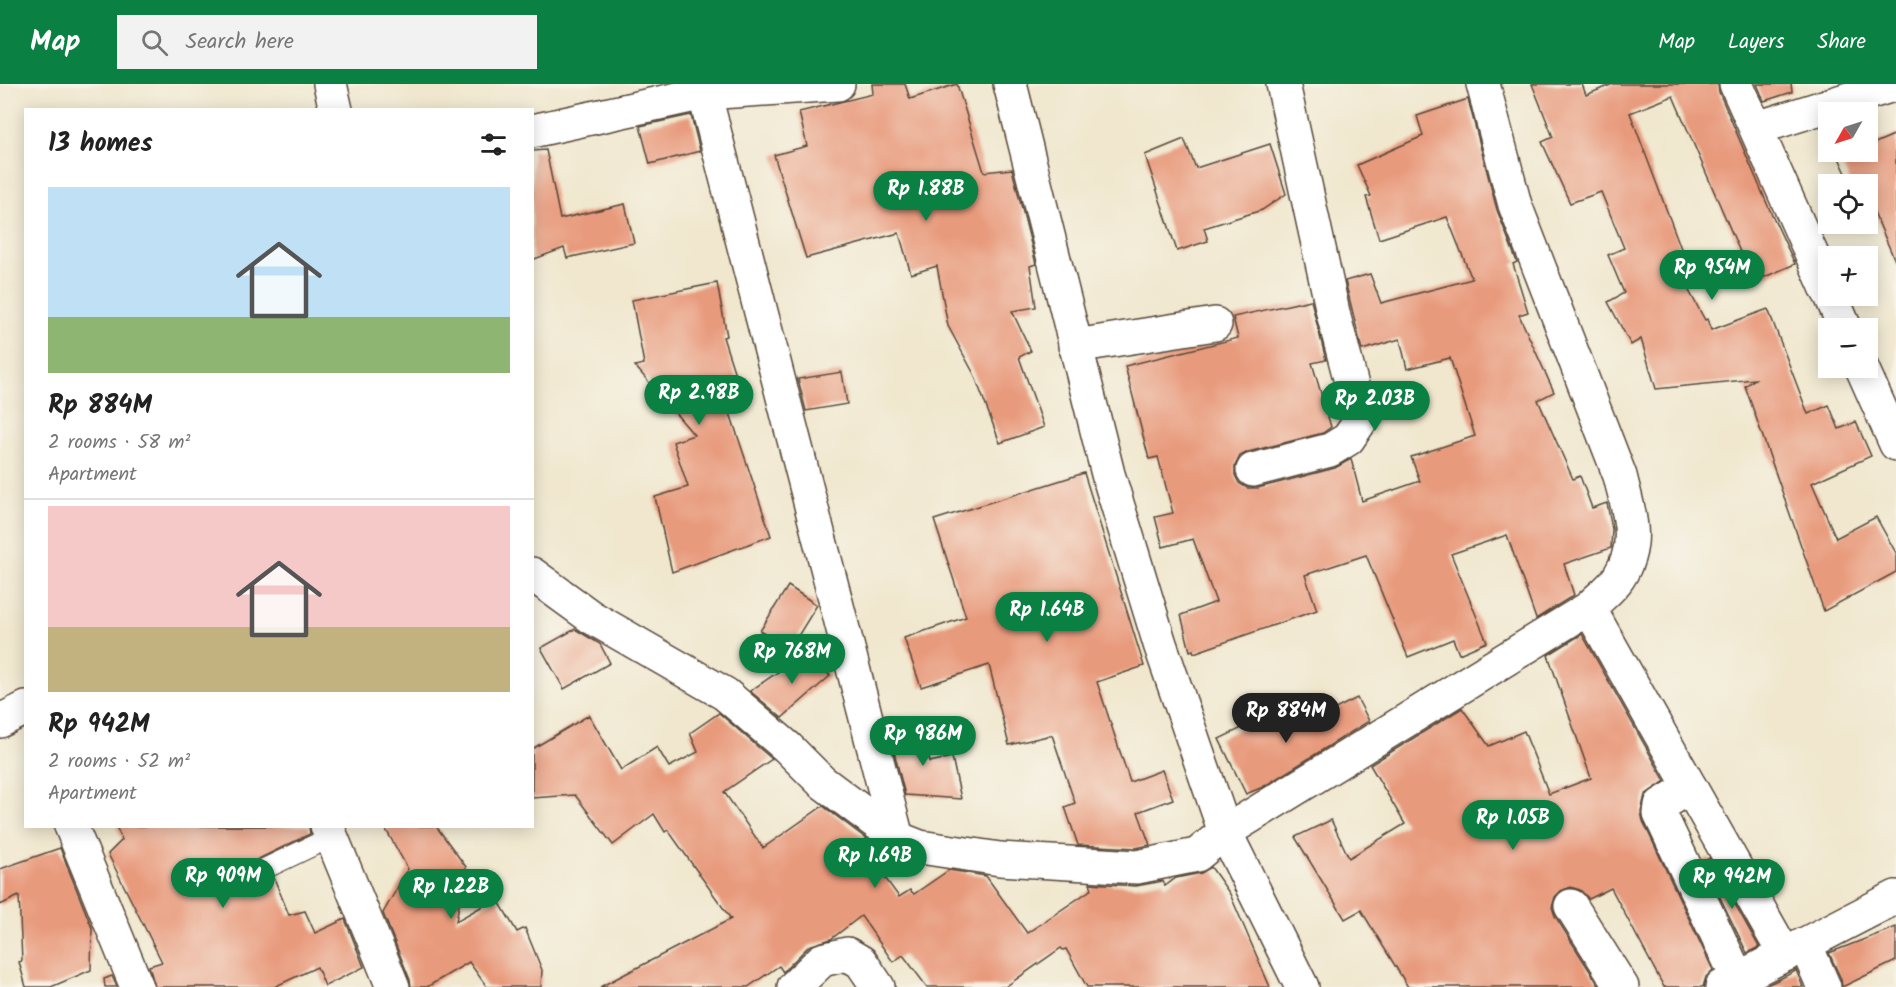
<!DOCTYPE html>
<html lang="en">
<head>
<meta charset="utf-8">
<style>
	:root { --surface:#fff; --page:#f2f2f2; --text:#222; --muted:#767676; --line:#e0e0e0; --accent:#0b8043 }
	body { margin:0; font-family:Kalam,sans-serif; background:var(--page); color:var(--text); height:100vh; display:flex; flex-direction:column; font-size:22px; white-space:nowrap }
	* { box-sizing:border-box; margin:0 }
	p { font-size:20px; color:var(--muted) }
	.icon { flex:none; width:33px; height:33px; fill:none; stroke:currentColor; stroke-width:2; stroke-linecap:round; stroke-linejoin:round }
	.map { position:relative; flex:1; overflow:hidden }
	.panel { position:absolute; left:24px; top:24px; width:510px; height:720px; display:flex; flex-direction:column; background:var(--surface); border-radius:0px; box-shadow:0 3px 15px #0003 }
	.panel>* { flex:none }
	.needle { width:39px; rotate:231deg }
	.fabs { position:absolute; left:1818px; top:18px; display:grid; gap:12px }
	.fabs a { display:grid; place-items:center; width:60px; height:60px; border-radius:0px; background:var(--surface); box-shadow:0 3px 15px #0003; font-size:30px }
	.price { position:absolute; translate:-50% -51px; padding:0 14px; border-radius:21px; background:var(--accent); color:#fff; font-size:20px; line-height:39px; filter:drop-shadow(0 2px 3px #0008) }
	.price::after { content:''; position:absolute; left:50%; top:36px; width:18px; height:14px; margin-left:-9px; background:inherit; clip-path:polygon(0 0,100% 0,50% 100%) }
	.price.selected { background:#222; color:#fff }
	ul { padding:0; list-style:none }
	li { display:grid; align-content:center; gap:12px; height:318px; padding:0 24px }
	li+li { border-top:2px solid var(--line) }
	li span { display:grid; place-items:center; height:186px; border-radius:0px; color:#555 }
	li>.icon { margin-inline-start:auto }
	span .icon { width:108px; height:108px; fill:#fffc; stroke-width:1 }
	li b { font-size:26px }
	h2 { display:flex; justify-content:space-between; align-items:center; height:72px; padding:0 24px; font-size:26px }
	header { display:flex; align-items:center; gap:36px; box-sizing:border-box; height:84px; padding:0 30px; background:var(--accent); color:#fff }
	header strong { font-size:28px }
	nav { display:flex; gap:33px; margin-inline-start:auto; font-size:21px }
	.search { width:420px; height:54px; background:var(--page); display:flex; align-items:center; gap:15px; box-sizing:border-box; padding:0 21px; border-radius:0px; color:var(--muted); font-size:22px }
	.map>svg:first-child { display:block }
	.building { fill:#e89a7b }
	.lines { fill:none; stroke-linecap:round; stroke-linejoin:round }
	.service-casing { stroke:#564638; stroke-width:22 }
	.minor-casing { stroke:#564638; stroke-width:36 }
	.service { stroke:#fff; stroke-width:20 }
	.minor { stroke:#fff; stroke-width:33 }
</style>
</head>
<body>
<header>
<strong>Map</strong>
<div class="search"><svg class="icon" aria-label="search" viewBox="0 0 24 24"><circle cx="10" cy="10" r="6"/><path d="M15 15l6 6"/></svg>Search here</div>
<nav><a>Map</a><a>Layers</a><a>Share</a></nav>
</header>
<div class="map">
<svg width="1896" height="903" viewBox="0 0 1896 903">
	<rect width="100%" height="100%" fill="#f7f3e8"/>
	<filter id="ink" filterUnits="userSpaceOnUse"><feTurbulence type="fractalNoise" baseFrequency=".0167" numOctaves="2"/><feDisplacementMap in="SourceGraphic" scale="12" xChannelSelector="R" yChannelSelector="G"/><feConvolveMatrix kernelMatrix="1 2 1 2 8 2 1 2 1" color-interpolation-filters="sRGB"/></filter>
	<filter id="wash" filterUnits="userSpaceOnUse"><feTurbulence type="fractalNoise" baseFrequency=".008" numOctaves="4" result="noise"/><feDisplacementMap in="SourceGraphic" scale="24" xChannelSelector="R" yChannelSelector="G"/><feGaussianBlur stdDeviation="1.35" result="paint"/><feColorMatrix in="noise" values="0 0 0 0 0 0 0 0 0 0 0 0 0 0 0 0 0 1.4 0 .05"/><feComposite in="paint" operator="in"/></filter>
	<g filter="url(#wash)">
		<rect width="100%" height="100%" fill="#f0e7ce"/>
		<g id="blocks">
			<g class="building">
				<polygon points="872,0 905,0 910,15 957,0 984,88 1012,85 1036,180 1030,182 1036,223 1012,227 1031,267 1019,273 1044,343 1000,359 974,290 948,242 937,182 911,190 899,149 806,174 774,71 807,62 799,28 873,10"/>
				<polygon points="1532,0 1582,0 1586,11 1613,0 1718,0 1719,8 1768,122 1795,180 1753,198 1673,12 1630,29 1682,167 1670,172 1705,236 1707,235 1711,246 1768,225 1808,330 1829,321 1839,345 1856,338 1871,372 1812,399 1836,454 1876,433 1896,469 1896,488 1824,527 1745,302 1755,295 1656,305 1641,255 1631,261 1608,218 1624,209 1608,171 1624,164 1601,108 1570,119 1542,58 1553,53"/>
				<polygon points="1757,0 1791,0 1792,8 1764,17"/>
				<polygon points="1468,15 1497,126 1517,178 1513,180 1528,228 1519,231 1554,308 1538,316 1573,395 1580,392 1592,424 1607,419 1612,445 1611,464 1564,480 1574,511 1536,535 1507,451 1451,470 1487,558 1459,570 1453,555 1408,573 1366,471 1305,491 1317,526 1194,569 1193,566 1190,567 1181,531 1216,518 1193,455 1163,463 1155,433 1173,429 1158,373 1149,375 1125,282 1238,254 1233,233 1311,216 1326,276 1312,279 1331,343 1323,349 1248,368 1240,372 1235,382 1235,391 1239,399 1247,404 1258,404 1335,384 1351,375 1362,417 1420,397 1411,373 1475,352 1450,274 1407,285 1400,255 1362,266 1345,197 1370,190 1381,219 1472,195 1447,133 1379,155 1366,113 1371,112 1357,81 1423,52 1417,32"/>
				<polygon points="691,31 700,67 650,80 640,42"/>
				<polygon points="1896,50 1896,179 1868,114 1868,100 1851,100 1839,74 1856,68 1868,68 1868,62"/>
				<polygon points="1184,55 1196,84 1270,60 1286,110 1262,126 1204,144 1208,157 1177,167 1145,71"/>
				<polygon points="546,66 560,135 625,120 634,159 567,174 564,164 532,176 532,67"/>
				<polygon points="717,199 727,252 723,253 741,309 725,314 771,452 672,488 655,413 688,403 673,358 694,351 635,282 644,280 632,216"/>
				<polygon points="842,288 847,320 806,327 798,295"/>
				<polygon points="1084,389 1144,582 1097,598 1130,698 1162,686 1173,715 1138,728 1150,761 1136,764 1078,761 1065,723 1075,719 1052,651 1009,661 989,581 921,603 904,554 966,533 934,436"/>
				<polygon points="788,502 817,521 790,565 760,547"/>
				<polygon points="575,545 600,560 610,579 564,605 541,564"/>
				<polygon points="1582,550 1665,697 1645,711 1641,728 1643,737 1713,886 1706,893 1703,903 1664,903 1611,804 1589,815 1580,806 1570,803 1561,807 1555,813 1552,823 1555,832 1600,903 1408,903 1361,826 1345,835 1295,753 1331,736 1349,774 1405,740 1370,681 1462,624 1489,662 1524,647 1549,710 1591,694 1548,571"/>
				<polygon points="809,567 830,592 782,634 750,607"/>
				<polygon points="1357,614 1369,637 1263,703 1246,710 1219,655 1281,625 1290,648"/>
				<polygon points="719,629 772,675 724,708 763,764 823,722 868,756 861,761 899,813 910,806 914,810 949,786 986,792 1027,849 1092,805 1090,799 1136,802 1163,797 1165,802 1176,794 1201,789 1211,783 1230,810 1270,903 1087,903 1066,865 1063,866 1061,864 1005,903 927,903 903,871 893,878 861,832 831,855 809,862 783,888 779,882 748,903 600,903 731,835 668,746 665,748 654,730 613,761 575,711 532,714 532,665 589,631 621,686 657,663 669,683 698,668 690,649"/>
				<polygon points="922,641 930,678 952,673 961,715 905,711 889,648"/>
				<polygon points="116,742 309,742 310,750 256,776 252,780 251,791 255,796 260,798 274,794 289,831 305,827 315,849 345,835 364,883 325,902 317,883 274,903 155,903 149,882 162,878 108,770 122,756"/>
				<polygon points="384,742 436,742 466,783 456,837 497,814 517,848 525,844 542,886 541,903 487,903 469,878 427,903 411,903 410,896 383,829 408,785"/>
				<polygon points="60,764 92,844 91,886 51,903 26,903 19,878 22,877 19,812 0,821 0,785"/>
				<polygon points="1709,774 1759,863 1747,869 1703,778"/>
				<polygon points="1896,843 1896,877 1842,903 1841,895 1829,869"/>
				<polygon points="1796,886 1803,903 1763,903 1794,888"/>
				<polygon points="112,892 117,903 105,903 104,895"/>
			</g>
		</g>
	</g>
	<g filter="url(#ink)">
		<use href="#blocks" fill-opacity="0" stroke="#564638" stroke-width="1.5"/>
		<g class="lines">
			<g class="service-casing">
				<polyline id="service" points="262,786 331,753"/>
			</g>
			<g class="minor-casing">
				<g id="minor">
					<polyline points="330,0 336,26"/>
					<polyline points="702,0 897,754"/>
					<polyline points="1010,0 1108,390 1160,560 1225,748 1302,903"/>
					<polyline points="1736,0 1828,207"/>
					<polyline points="1757,44 1896,0"/>
					<polyline points="532,47 705,9 838,0"/>
					<polyline points="1831,212 1845,244"/>
					<polyline points="1075,262 1215,240"/>
					<polyline points="1862,284 1896,360"/>
					<polyline points="1253,386 1330,366 1348,355 1361,336 1334,233 1283,0"/>
					<path d="M 532,490 L 591,533 L 725,610 L 787,663 L 822,698 L 897,754 L 920,763 L 1000,775 L 1137,783 L 1197,771 L 1225,748 L 1589,524 C 1598,514 1612,505 1619,493 C 1641,458 1629,429 1620,392 L 1515,121 L 1483,0"/>
					<polyline points="1589,524 1785,871"/>
					<polyline points="0,637 26,624"/>
					<polyline points="1690,703 1661,721 1660,730 1738,895"/>
					<polyline points="71,742 137,903"/>
					<polyline points="327,742 393,903"/>
					<polyline points="1571,822 1622,903"/>
					<polyline points="1805,860 1824,903"/>
					<polyline points="794,903 822,876 847,870 861,878 878,903"/>
					<polyline points="1722,903 1896,813"/>
				</g>
			</g>
			<use href="#service" class="service"/>
			<use href="#minor" class="minor"/>
		</g>
	</g>
</svg>
<div class="fabs">
<a><svg class="needle" viewBox="-14 -14 28 28"><path d="M0-13l5 13h-10z" fill="#e53935"/><path d="M0 13l5-13h-10z" fill="#767676"/></svg></a>
<a><svg class="icon" aria-label="locate" viewBox="0 0 24 24"><circle cx="12" cy="12" r="6"/><path d="M12 2v4M12 18v4M2 12h4M18 12h4"/></svg></a>
<a>+</a>
<a>−</a>
</div>
<b class="price" style="left:926px;top:138px">Rp 1.88B</b>
<b class="price" style="left:1712px;top:217px">Rp 954M</b>
<b class="price" style="left:699px;top:342px">Rp 2.98B</b>
<b class="price" style="left:1375px;top:348px">Rp 2.03B</b>
<b class="price" style="left:1047px;top:559px">Rp 1.64B</b>
<b class="price" style="left:792px;top:601px">Rp 768M</b>
<b class="price selected" style="left:1286px;top:660px">Rp 884M</b>
<b class="price" style="left:923px;top:683px">Rp 986M</b>
<b class="price" style="left:1513px;top:767px">Rp 1.05B</b>
<b class="price" style="left:875px;top:805px">Rp 1.69B</b>
<b class="price" style="left:223px;top:825px">Rp 909M</b>
<b class="price" style="left:1732px;top:826px">Rp 942M</b>
<b class="price" style="left:451px;top:836px">Rp 1.22B</b>
<section class="panel">
<h2>13 homes<svg class="icon" aria-label="filters" viewBox="0 0 24 24"><path d="M4 7h16M4 17h16"/><circle cx="9" cy="7" r="2"/><circle cx="15" cy="17" r="2"/></svg></h2>
<ul>
<li><span style="background:linear-gradient(#bfe0f5 70%,#8fb573 0)"><svg class="icon" aria-label="home" viewBox="0 0 24 24"><path d="M3 11l9-7 9 7M6 9v11h12V9"/></svg></span><div><b>Rp 884M</b><p>2 rooms · 58 m²</p><p>Apartment</p></div></li>
<li><span style="background:linear-gradient(#f6c9c9 65%,#c2b280 0)"><svg class="icon" aria-label="home" viewBox="0 0 24 24"><path d="M3 11l9-7 9 7M6 9v11h12V9"/></svg></span><div><b>Rp 942M</b><p>2 rooms · 52 m²</p><p>Apartment</p></div></li>
</ul>
</section>
</div>
</body>
</html>
